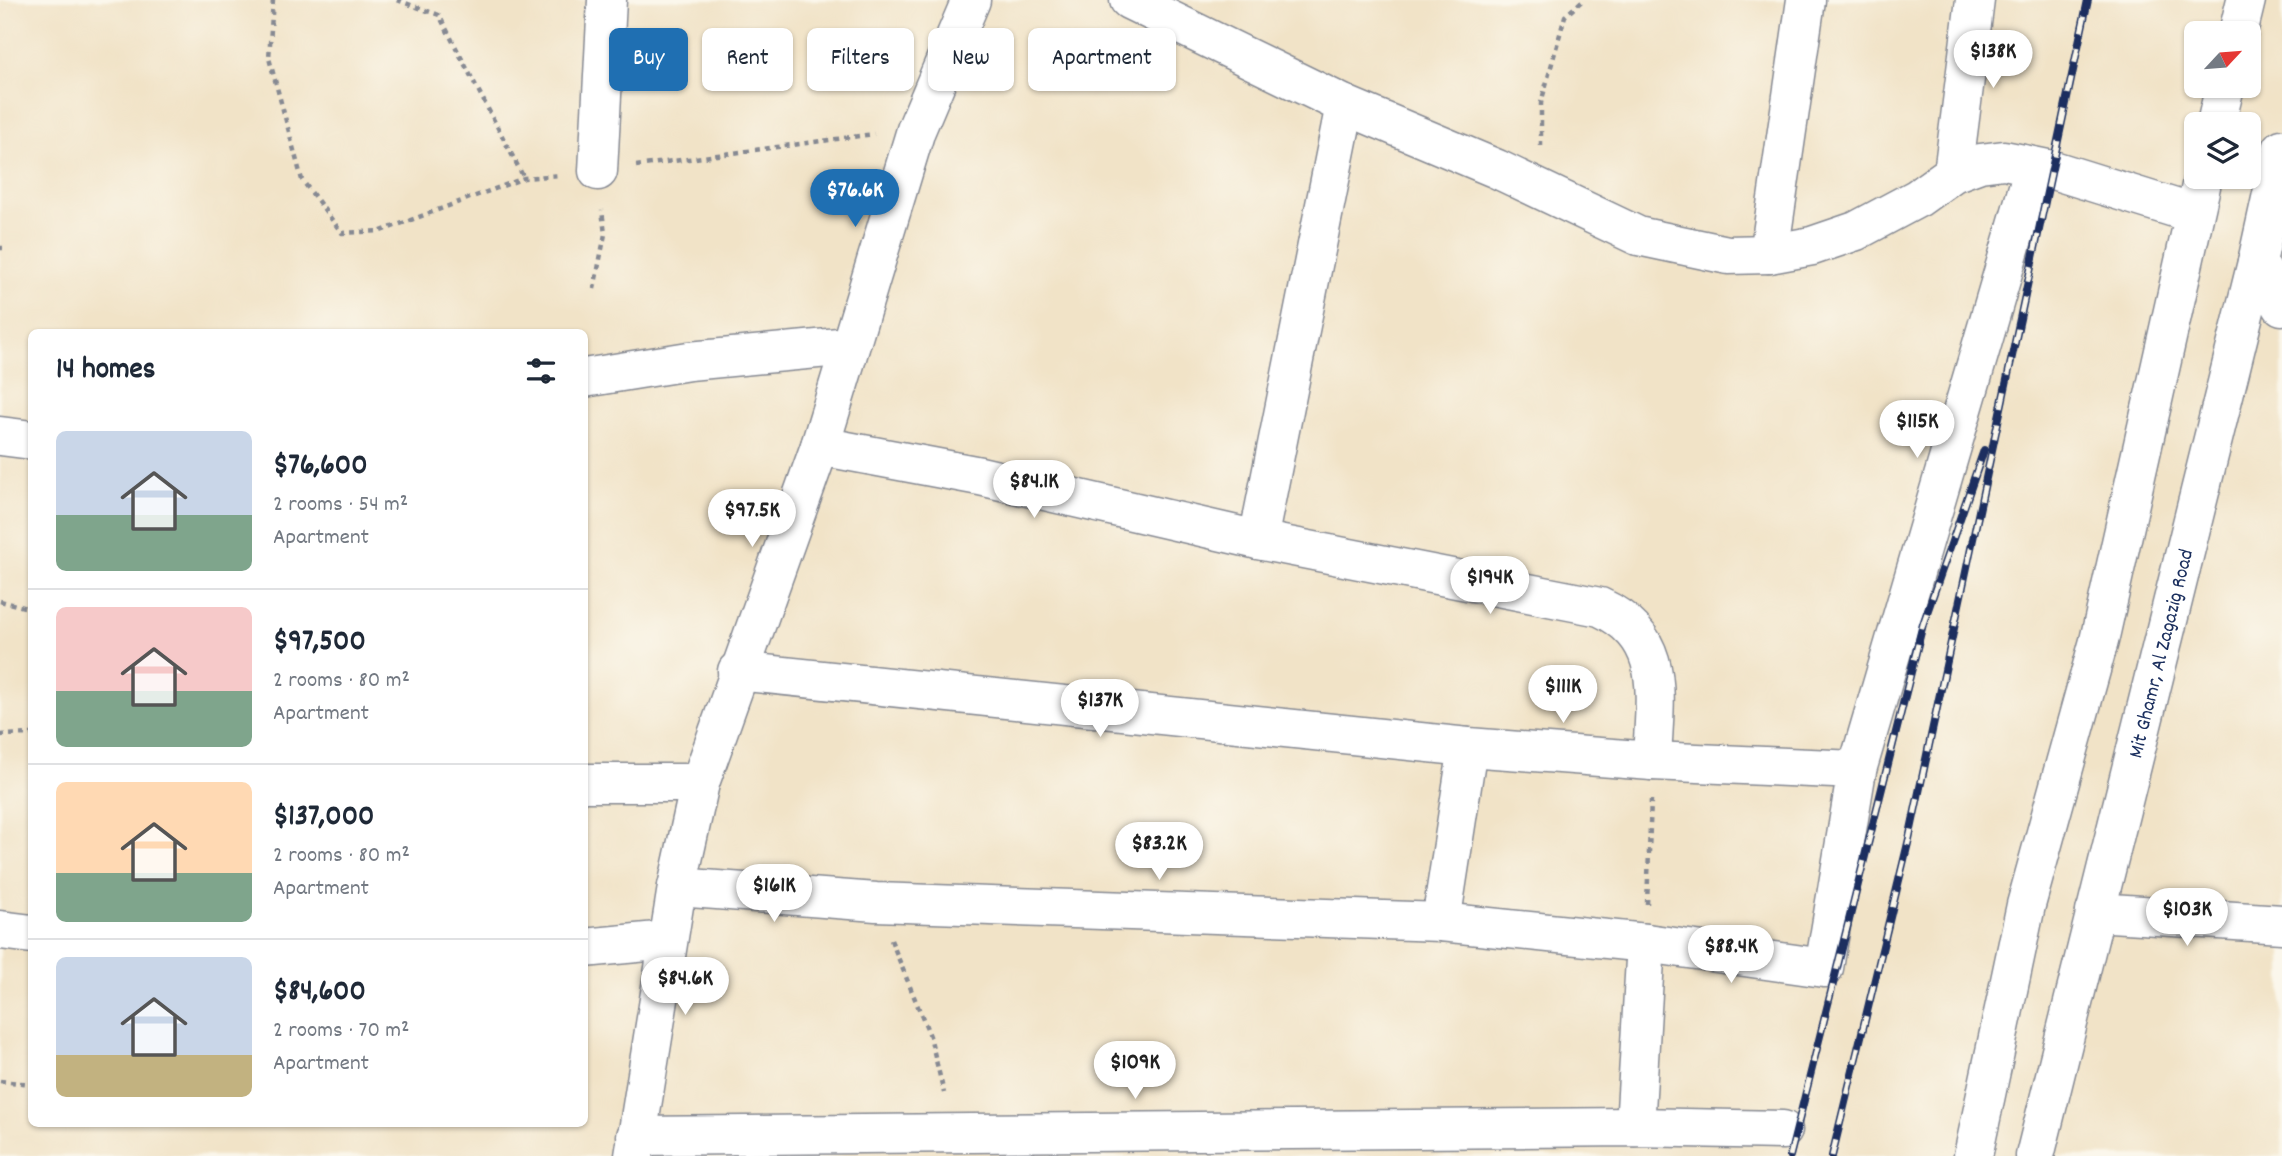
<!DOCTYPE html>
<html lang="en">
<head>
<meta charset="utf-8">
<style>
	:root { --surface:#fff; --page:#f6f6f7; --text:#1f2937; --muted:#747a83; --line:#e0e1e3; --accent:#1f6fb2 }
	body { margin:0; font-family:Dekko,sans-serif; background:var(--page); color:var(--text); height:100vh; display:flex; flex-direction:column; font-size:26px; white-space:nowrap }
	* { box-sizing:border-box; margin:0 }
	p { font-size:23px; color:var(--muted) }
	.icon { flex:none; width:38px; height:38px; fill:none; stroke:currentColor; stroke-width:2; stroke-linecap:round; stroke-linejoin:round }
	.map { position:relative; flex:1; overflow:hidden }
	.side { position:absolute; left:28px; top:329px; width:560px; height:798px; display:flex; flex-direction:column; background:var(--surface); border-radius:10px; box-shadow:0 2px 5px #0004 }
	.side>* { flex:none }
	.hud { position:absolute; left:609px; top:28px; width:665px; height:63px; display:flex; gap:14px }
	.needle { width:46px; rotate:64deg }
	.buttons { position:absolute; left:2184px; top:21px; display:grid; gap:14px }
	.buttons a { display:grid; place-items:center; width:77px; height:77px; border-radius:10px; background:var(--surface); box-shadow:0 2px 5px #0004; font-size:35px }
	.price { position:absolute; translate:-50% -60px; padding:0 16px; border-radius:24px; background:#fff; color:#222; font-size:23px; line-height:46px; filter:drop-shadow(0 2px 4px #0008) }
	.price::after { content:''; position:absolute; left:50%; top:42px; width:21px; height:16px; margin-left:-10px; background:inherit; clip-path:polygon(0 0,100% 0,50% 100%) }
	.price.active { background:var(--accent); color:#fff }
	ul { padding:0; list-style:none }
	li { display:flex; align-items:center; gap:21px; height:175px; padding:0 28px }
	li+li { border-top:2px solid var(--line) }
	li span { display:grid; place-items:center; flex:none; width:196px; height:140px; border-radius:10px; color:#555 }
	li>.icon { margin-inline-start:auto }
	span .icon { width:84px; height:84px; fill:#fffc; stroke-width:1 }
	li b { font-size:30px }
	h2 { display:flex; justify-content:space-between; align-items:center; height:84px; padding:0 28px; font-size:30px }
	.tag { padding:0 24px; border-radius:10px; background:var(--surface); box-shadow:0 2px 5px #0004; font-size:24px; line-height:63px }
	.tag.active { background:var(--accent); color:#fff }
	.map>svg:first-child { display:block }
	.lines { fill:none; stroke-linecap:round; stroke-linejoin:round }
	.minor-casing { stroke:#868992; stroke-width:41 }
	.highway-casing { stroke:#868992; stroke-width:41 }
	.path { stroke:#868992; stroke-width:4.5; stroke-dasharray:5 5; stroke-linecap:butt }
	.minor { stroke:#fff; stroke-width:38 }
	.highway { stroke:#fff; stroke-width:38 }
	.rail-casing { stroke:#1b2f5e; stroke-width:8 }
	.rail { stroke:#fbf7ec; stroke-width:5; stroke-dasharray:16; stroke-linecap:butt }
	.labels { text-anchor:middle; stroke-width:5; stroke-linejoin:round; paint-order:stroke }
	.street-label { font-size:21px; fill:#1b2f5e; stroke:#fbf7ec }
</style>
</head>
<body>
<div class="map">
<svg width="2282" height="1156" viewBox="0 0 2282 1156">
	<rect width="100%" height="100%" fill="#fbf7ec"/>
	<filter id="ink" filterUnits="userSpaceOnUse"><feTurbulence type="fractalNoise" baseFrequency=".0143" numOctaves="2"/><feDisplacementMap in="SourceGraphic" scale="14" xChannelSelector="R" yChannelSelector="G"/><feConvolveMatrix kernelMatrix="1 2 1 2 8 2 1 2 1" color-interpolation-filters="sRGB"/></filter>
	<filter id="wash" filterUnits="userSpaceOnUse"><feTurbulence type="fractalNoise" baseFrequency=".00686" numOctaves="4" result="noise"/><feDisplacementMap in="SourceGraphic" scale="28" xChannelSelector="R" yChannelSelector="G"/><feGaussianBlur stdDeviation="1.57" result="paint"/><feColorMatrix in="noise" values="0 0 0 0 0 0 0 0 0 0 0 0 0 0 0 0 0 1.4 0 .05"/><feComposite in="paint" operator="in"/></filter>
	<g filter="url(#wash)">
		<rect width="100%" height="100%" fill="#f1e3c7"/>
	</g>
	<g filter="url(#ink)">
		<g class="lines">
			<g class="minor-casing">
				<g id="minor">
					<polyline points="1129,0 1345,105 1497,169 1638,236 1728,255 1769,254 1812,246 1856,231 1918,198 1953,173 1980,163 2004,160 2053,170 2194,214"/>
					<polyline points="598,171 607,0"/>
					<polyline points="1953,173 1975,0"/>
					<polyline points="1769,254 1806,0"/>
					<polyline points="2257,262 2282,306"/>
					<polyline points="584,378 689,361 850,346"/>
					<polyline points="0,436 32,440"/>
					<path d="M 820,446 L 980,476 L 1258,540 L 1600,607 C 1669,639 1654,697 1652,761"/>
					<polyline points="1258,540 1345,105"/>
					<polyline points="1857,770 2034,167"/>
					<polyline points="584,783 700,783"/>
					<polyline points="677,887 876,902 1441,922 1646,943 1824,968 1857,770 1652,761 1468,747 737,671"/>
					<polyline points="2095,912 2282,924"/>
					<polyline points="1441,922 1468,747"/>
					<polyline points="0,930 32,934"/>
					<polyline points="584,948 668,940"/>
					<polyline points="1635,1127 1646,943"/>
					<polyline points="636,1136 1635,1127 1783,1130"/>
					<polyline points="634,1156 677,887 700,783 820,446 916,130 971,0"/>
				</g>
			</g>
			<g class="highway-casing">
				<g id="highway">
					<polyline points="2238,33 2246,0"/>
					<polyline points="2216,124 2225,86"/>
					<polyline points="1973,1156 2026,905 2099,641 2203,177"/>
					<path id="s1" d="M 2035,1156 L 2257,262 L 2282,149"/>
				</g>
			</g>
			<g class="path">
				<polyline points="273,0 269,58 302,180 342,233 381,231 524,178 561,175"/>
				<polyline points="397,0 439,15 524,178"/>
				<polyline points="1541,146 1541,103 1565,16 1583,0"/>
				<polyline points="636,166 874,134"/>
				<polyline points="0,248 3,248"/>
				<polyline points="594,289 605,234 602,210"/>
				<polyline points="0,601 32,609"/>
				<polyline points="0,735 32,734"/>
				<polyline points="1647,904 1651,800"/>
				<polyline points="891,940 930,1036 944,1093"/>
				<polyline points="0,1081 32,1084"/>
			</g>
			<use href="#minor" class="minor"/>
			<use href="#highway" class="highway"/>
			<g class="rail-casing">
				<g id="rail">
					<polyline points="1790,1156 1923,624 1984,450"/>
					<polyline points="1832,1156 1909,839 2088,0"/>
				</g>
			</g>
			<use href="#rail" class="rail"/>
		</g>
	</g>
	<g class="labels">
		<g class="street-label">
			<text dy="7" stroke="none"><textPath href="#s1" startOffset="518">Mit Ghamr, Al Zagazig Road</textPath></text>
		</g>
	</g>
</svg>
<div class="buttons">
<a><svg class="needle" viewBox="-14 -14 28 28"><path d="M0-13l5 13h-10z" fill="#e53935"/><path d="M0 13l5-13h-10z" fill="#747a83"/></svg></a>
<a><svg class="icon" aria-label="layers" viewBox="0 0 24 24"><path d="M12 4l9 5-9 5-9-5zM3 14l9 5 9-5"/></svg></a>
</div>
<b class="price" style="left:1993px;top:90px">$138K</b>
<b class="price active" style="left:855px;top:229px">$76.6K</b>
<b class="price" style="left:1917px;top:460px">$115K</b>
<b class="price" style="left:1034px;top:520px">$84.1K</b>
<b class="price" style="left:752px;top:549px">$97.5K</b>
<b class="price" style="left:1490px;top:616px">$194K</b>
<b class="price" style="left:1563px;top:725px">$111K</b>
<b class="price" style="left:1100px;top:739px">$137K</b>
<b class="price" style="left:1159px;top:882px">$83.2K</b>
<b class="price" style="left:774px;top:924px">$161K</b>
<b class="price" style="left:2187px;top:948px">$103K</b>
<b class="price" style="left:1731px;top:985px">$88.4K</b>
<b class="price" style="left:685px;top:1017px">$84.6K</b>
<b class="price" style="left:1135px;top:1101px">$109K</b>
<div class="hud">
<a class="tag active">Buy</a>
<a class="tag">Rent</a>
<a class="tag">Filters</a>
<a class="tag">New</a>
<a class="tag">Apartment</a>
</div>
<section class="side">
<h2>14 homes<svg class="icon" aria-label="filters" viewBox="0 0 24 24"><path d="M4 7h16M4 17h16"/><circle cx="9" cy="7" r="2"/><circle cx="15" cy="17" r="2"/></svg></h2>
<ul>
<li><span style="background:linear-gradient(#c9d6e8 60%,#7fa58c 0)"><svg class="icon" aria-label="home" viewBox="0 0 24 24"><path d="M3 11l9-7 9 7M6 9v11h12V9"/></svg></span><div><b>$76,600</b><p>2 rooms · 54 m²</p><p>Apartment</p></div></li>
<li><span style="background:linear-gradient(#f6c9c9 60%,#7fa58c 0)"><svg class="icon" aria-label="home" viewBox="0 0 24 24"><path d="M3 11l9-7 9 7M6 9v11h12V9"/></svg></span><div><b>$97,500</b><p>2 rooms · 80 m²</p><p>Apartment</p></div></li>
<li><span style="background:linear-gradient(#ffd9b3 65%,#7fa58c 0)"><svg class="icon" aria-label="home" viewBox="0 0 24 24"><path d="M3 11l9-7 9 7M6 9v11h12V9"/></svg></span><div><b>$137,000</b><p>2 rooms · 80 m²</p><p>Apartment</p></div></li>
<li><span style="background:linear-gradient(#c9d6e8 70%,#c2b280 0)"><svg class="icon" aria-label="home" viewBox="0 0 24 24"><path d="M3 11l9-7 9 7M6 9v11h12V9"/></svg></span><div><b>$84,600</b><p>2 rooms · 70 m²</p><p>Apartment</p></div></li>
</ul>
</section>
</div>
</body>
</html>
